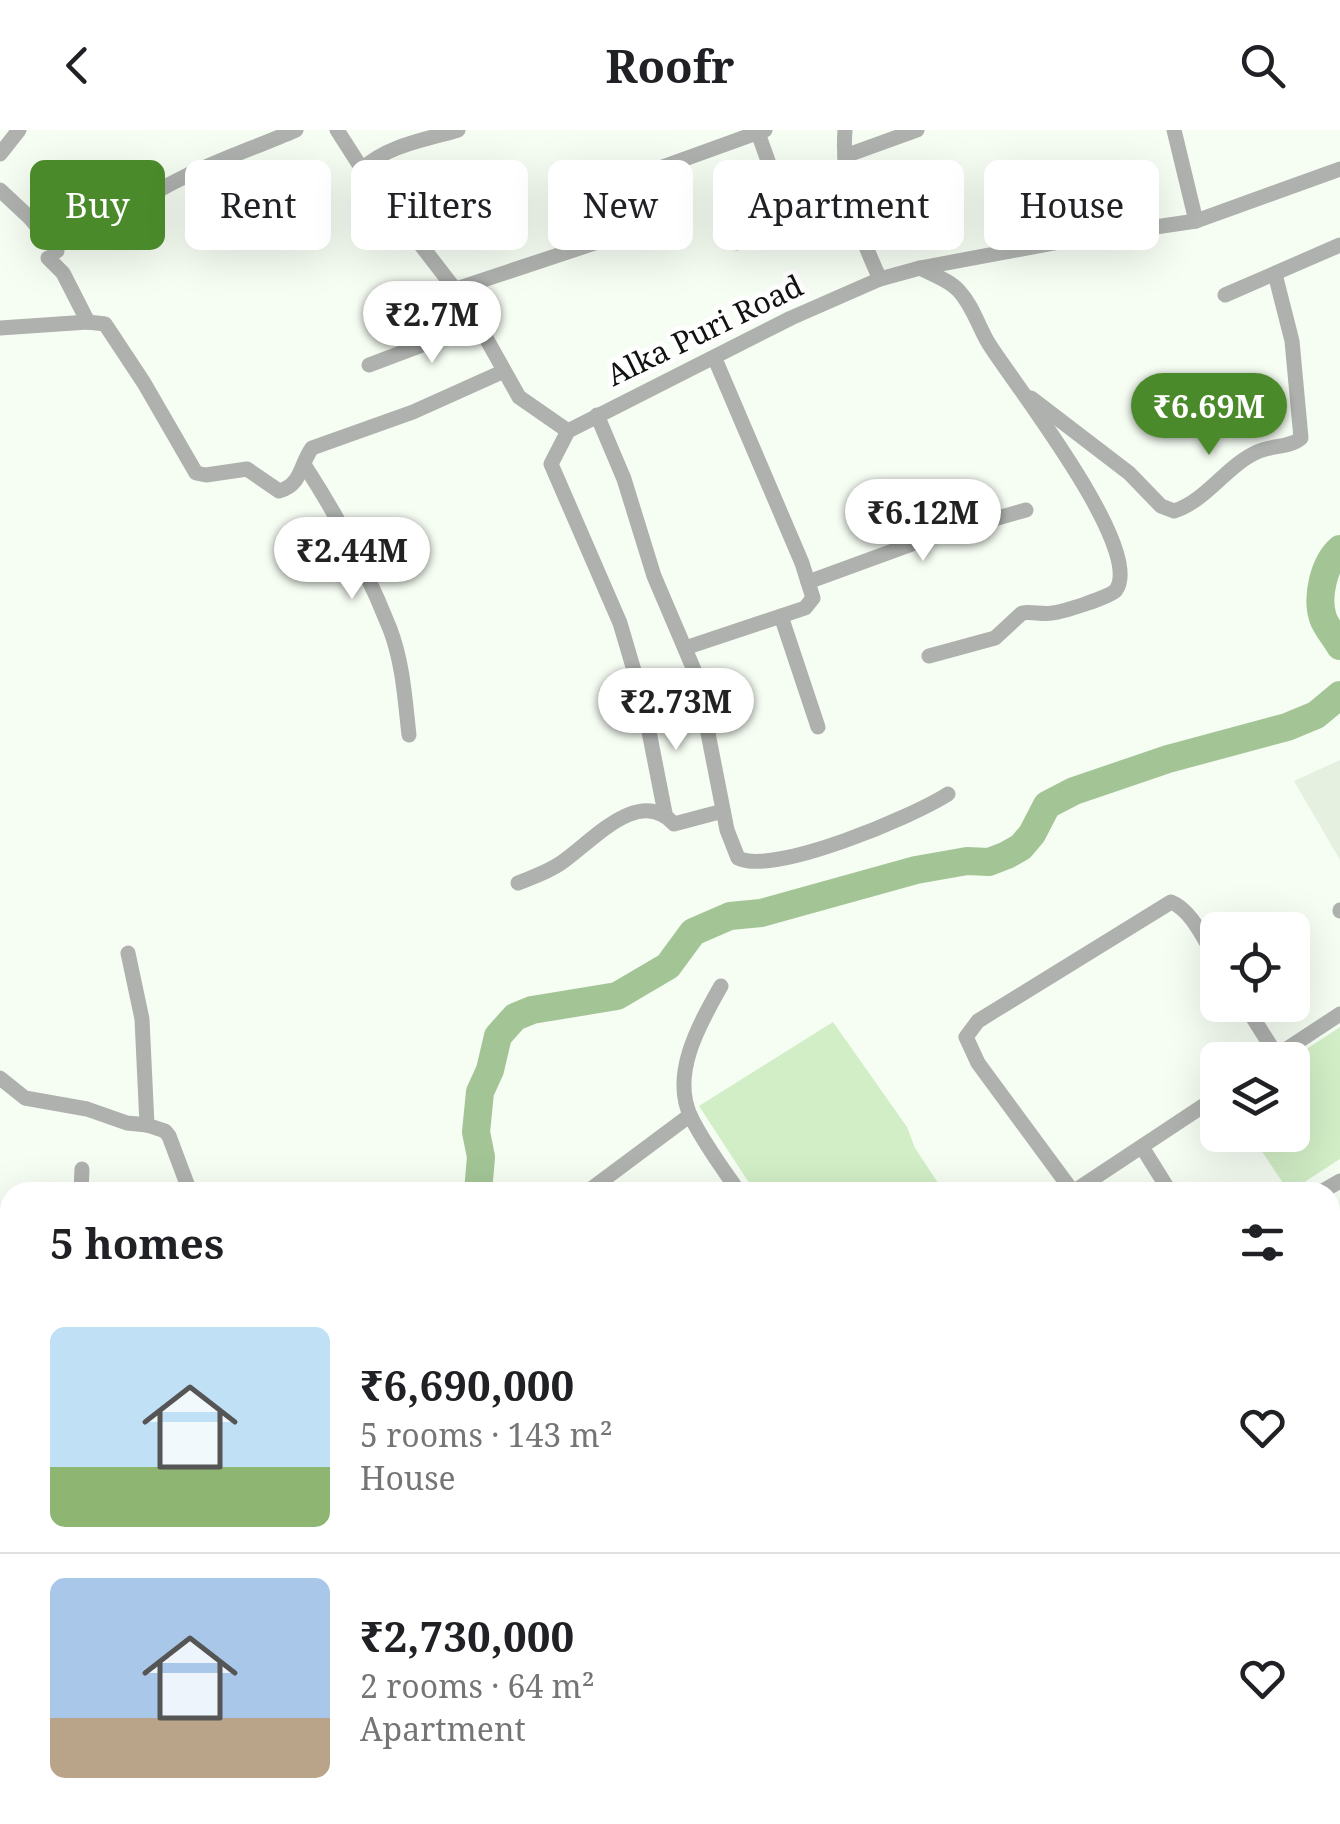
<!DOCTYPE html>
<html lang="en">
<head>
<meta charset="utf-8">
<style>
	:root { --surface:#fff; --page:#f2f2f2; --text:#202124; --muted:#757577; --line:#e0e0e0; --accent:#4b8a2b }
	body { margin:0; font-family:"Noto Serif",serif; background:var(--page); color:var(--text); height:100vh; display:flex; flex-direction:column; font-size:38px; white-space:nowrap }
	* { box-sizing:border-box; margin:0 }
	p { font-size:32px; color:var(--muted) }
	.icon { flex:none; width:55px; height:55px; fill:none; stroke:currentColor; stroke-width:2; stroke-linecap:round; stroke-linejoin:round }
	.map { position:relative; flex:1; overflow:hidden }
	.side { position:absolute; left:0px; top:1052px; width:1340px; height:642px; display:flex; flex-direction:column; background:var(--surface); border-radius:30px 30px 0 0; box-shadow:0 10px 40px #0002 }
	.side>* { flex:none }
	.hud { position:absolute; left:30px; top:30px; width:1280px; height:90px; display:flex; gap:20px }
	.fabs { position:absolute; left:1200px; top:782px; display:grid; gap:20px }
	.fabs a { display:grid; place-items:center; width:110px; height:110px; border-radius:15px; background:var(--surface); box-shadow:0 10px 40px #0002; font-size:50px }
	.price { position:absolute; translate:-50% -85px; padding:0 22px; border-radius:35px; background:#fff; color:#222; font-size:32px; line-height:65px; filter:drop-shadow(0 2px 5px #0008) }
	.price::after { content:''; position:absolute; left:50%; top:60px; width:30px; height:22px; margin-left:-15px; background:inherit; clip-path:polygon(0 0,100% 0,50% 100%) }
	.price.selected { background:var(--accent); color:#fff }
	ul { padding:0; list-style:none }
	li { display:flex; align-items:center; gap:30px; height:250px; padding:0 50px }
	li+li { border-top:2px solid var(--line) }
	li span { display:grid; place-items:center; flex:none; width:280px; height:200px; border-radius:15px; color:#555 }
	li>.icon { margin-inline-start:auto }
	span .icon { width:120px; height:120px; fill:#fffc; stroke-width:1 }
	li b { font-size:42px }
	h2 { display:flex; justify-content:space-between; align-items:center; height:120px; padding:0 50px; font-size:42px }
	.chip { padding:0 35px; border-radius:15px; background:var(--surface); box-shadow:0 10px 40px #0002; font-size:35px; line-height:90px }
	.chip.selected { background:var(--accent); color:#fff }
	header { display:flex; justify-content:space-between; align-items:center; height:130px; padding:0 50px; background:var(--surface); font-size:45px; font-weight:700 }
	.map>svg:first-child { display:block }
	.built { fill:#e5f0e1 }
	.green { fill:#d1eec6 }
	.lines { fill:none; stroke-linecap:round; stroke-linejoin:round }
	.river { stroke:#a3c596; stroke-width:28 }
	.minor { stroke:#aeb1ad; stroke-width:15 }
	.labels { text-anchor:middle; stroke-width:10; stroke-linejoin:round; paint-order:stroke }
	.street-label { font-size:30px; fill:#111310; stroke:#fff }
</style>
</head>
<body>
<header><svg class="icon" aria-label="back" viewBox="0 0 24 24"><path d="M15 5l-7 7 7 7"/></svg>Roofr<svg class="icon" aria-label="search" viewBox="0 0 24 24"><circle cx="10" cy="10" r="6"/><path d="M15 15l6 6"/></svg></header>
<div class="map">
<svg width="1340" height="1694" viewBox="0 0 1340 1694">
	<rect width="100%" height="100%" fill="#f6fdf3"/>
	<polygon class="built" points="1340,630 1340,730 1294,651"/>
	<g class="green">
		<polygon points="833,892 907,997 915,1018 944,1062 755,1062 699,976"/>
		<polygon points="1340,897 1340,1029 1289,1062 1251,1005 1292,1005 1292,930 1290,930"/>
	</g>
	<g class="lines">
		<g class="river">
			<path d="M 1340,419 C 1324,433 1316,467 1323,488 C 1326,497 1335,507 1340,516"/>
			<polyline points="478,1062 481,1027 476,1002 480,962 490,940 498,906 515,887 532,880 617,866 668,836 693,802 730,786 761,783 916,740 967,731 989,732 1007,725 1021,717 1032,704 1047,675 1074,661 1168,629 1287,597 1316,585 1340,565"/>
			<polyline points="256,1694 262,1685"/>
		</g>
		<g class="minor">
			<polyline points="337,0 362,39 468,176 519,267 568,301"/>
			<path d="M 845,0 C 841,52 858,102 880,149"/>
			<polyline points="1174,0 1196,91"/>
			<polyline points="758,3 791,95"/>
			<polyline points="0,24 19,0"/>
			<polyline points="845,26 917,0"/>
			<path d="M 362,39 C 388,15 425,10 458,0"/>
			<polyline points="657,39 765,0"/>
			<polyline points="0,60 30,88 57,121"/>
			<path d="M 124,83 C 175,44 238,25 296,0"/>
			<polyline points="737,113 852,74"/>
			<polyline points="48,128 63,143 88,192"/>
			<path d="M 920,138 C 933,145 949,150 959,161 C 973,176 979,198 989,214 C 1014,254 1145,419 1116,460 C 1110,467 1063,482 1052,483 C 1042,485 1032,481 1022,483 L 995,508 L 929,526"/>
			<polyline points="456,159 658,92"/>
			<polyline points="1225,165 1340,115"/>
			<path d="M 0,198 L 88,192 L 105,194 L 144,253 L 196,343 L 206,345 L 247,339 L 279,361 C 302,355 300,334 312,318 L 413,282 L 502,242"/>
			<polyline points="369,235 478,194"/>
			<path d="M 1031,268 L 1129,343 L 1161,376 L 1174,381 C 1206,371 1226,336 1257,322 C 1271,315 1290,318 1301,308 L 1292,211 L 1275,144"/>
			<path d="M 597,285 L 624,349 L 654,446 L 697,547 L 727,700 L 738,728 C 774,746 914,686 948,664"/>
			<path d="M 305,336 C 338,387 368,443 390,499 C 403,533 405,570 409,605"/>
			<polyline points="808,452 934,406 1026,380"/>
			<polyline points="781,486 818,597"/>
			<polyline points="685,518 805,478 813,468 802,433 715,229"/>
			<polyline points="665,683 643,571 620,493 551,334 568,301 791,188 880,149 920,138 1081,108 1196,91 1340,39"/>
			<path d="M 518,753 C 533,747 548,742 561,733 C 592,712 639,655 674,694 L 723,681"/>
			<polyline points="1340,780 1340,781"/>
			<polyline points="128,823 142,889 147,995 165,1001 169,1006 190,1062"/>
			<path d="M 1218,832 C 1205,812 1192,780 1171,772 L 978,891 L 966,907 L 978,933 L 1073,1062 L 1218,966"/>
			<path d="M 721,856 C 700,893 669,946 692,989 C 705,1015 723,1039 739,1062"/>
			<polyline points="1245,875 1277,926"/>
			<polyline points="1270,930 1340,884"/>
			<polyline points="0,948 25,968 87,979 127,993 147,995"/>
			<polyline points="1142,1017 1170,1062"/>
			<polyline points="81,1062 82,1039"/>
			<polyline points="587,1062 689,986"/>
			<polyline points="1321,1062 1340,1051"/>
			<polyline points="0,1101 10,1084"/>
			<polyline points="1330,1232 1340,1225"/>
			<polyline points="0,1362 5,1334 10,1329"/>
			<polyline points="0,1392 10,1393"/>
			<polyline points="0,1486 10,1482"/>
			<polyline points="0,1562 10,1583"/>
			<polyline points="71,1685 74,1694"/>
			<polyline points="839,1685 842,1694"/>
			<polyline points="1031,1685 1035,1694"/>
		</g>
	</g>
	<g class="labels">
		<g class="street-label">
			<text transform="translate(705 201) rotate(-26)" y="10">Alka Puri Road</text>
		</g>
	</g>
</svg>
<div class="fabs">
<a><svg class="icon" aria-label="locate" viewBox="0 0 24 24"><circle cx="12" cy="12" r="6"/><path d="M12 2v4M12 18v4M2 12h4M18 12h4"/></svg></a>
<a><svg class="icon" aria-label="layers" viewBox="0 0 24 24"><path d="M12 4l9 5-9 5-9-5zM3 14l9 5 9-5"/></svg></a>
</div>
<b class="price" style="left:432px;top:236px">₹2.7M</b>
<b class="price selected" style="left:1209px;top:328px">₹6.69M</b>
<b class="price" style="left:923px;top:434px">₹6.12M</b>
<b class="price" style="left:352px;top:472px">₹2.44M</b>
<b class="price" style="left:676px;top:623px">₹2.73M</b>
<div class="hud">
<a class="chip selected">Buy</a>
<a class="chip">Rent</a>
<a class="chip">Filters</a>
<a class="chip">New</a>
<a class="chip">Apartment</a>
<a class="chip">House</a>
</div>
<section class="side">
<h2>5 homes<svg class="icon" aria-label="filters" viewBox="0 0 24 24"><path d="M4 7h16M4 17h16"/><circle cx="9" cy="7" r="2"/><circle cx="15" cy="17" r="2"/></svg></h2>
<ul>
<li><span style="background:linear-gradient(#bfe0f5 70%,#8fb573 0)"><svg class="icon" aria-label="home" viewBox="0 0 24 24"><path d="M3 11l9-7 9 7M6 9v11h12V9"/></svg></span><div><b>₹6,690,000</b><p>5 rooms · 143 m²</p><p>House</p></div><svg class="icon" aria-label="heart" viewBox="0 0 24 24"><path d="M12 20l-8-8c-3-5 5-10 8-4 3-6 11-1 8 4z"/></svg></li>
<li><span style="background:linear-gradient(#a9c7e8 70%,#b9a48a 0)"><svg class="icon" aria-label="home" viewBox="0 0 24 24"><path d="M3 11l9-7 9 7M6 9v11h12V9"/></svg></span><div><b>₹2,730,000</b><p>2 rooms · 64 m²</p><p>Apartment</p></div><svg class="icon" aria-label="heart" viewBox="0 0 24 24"><path d="M12 20l-8-8c-3-5 5-10 8-4 3-6 11-1 8 4z"/></svg></li>
</ul>
</section>
</div>
</body>
</html>
